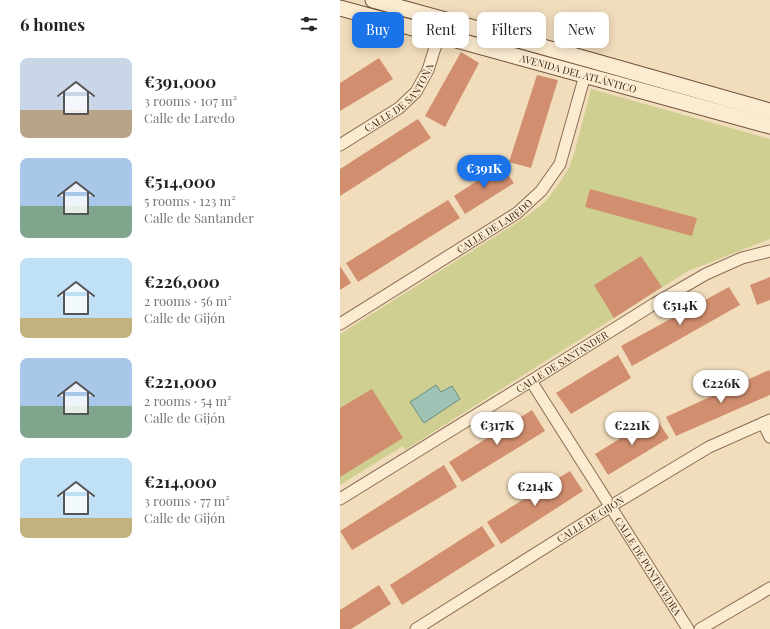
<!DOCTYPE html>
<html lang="en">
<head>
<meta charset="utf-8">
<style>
	:root { --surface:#fff; --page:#f2f2f2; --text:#222; --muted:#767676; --accent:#1a73e8 }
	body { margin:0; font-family:"Playfair Display",serif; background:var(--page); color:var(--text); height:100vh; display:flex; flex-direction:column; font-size:15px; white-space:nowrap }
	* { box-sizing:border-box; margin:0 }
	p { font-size:13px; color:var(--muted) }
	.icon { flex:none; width:22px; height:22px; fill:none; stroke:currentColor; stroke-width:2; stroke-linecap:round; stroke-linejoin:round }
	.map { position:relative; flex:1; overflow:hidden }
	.side { display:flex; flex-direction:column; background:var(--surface); width:340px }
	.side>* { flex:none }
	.hud { position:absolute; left:12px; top:12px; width:358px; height:36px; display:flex; gap:8px }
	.price { position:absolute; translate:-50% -34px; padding:0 9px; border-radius:14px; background:#fff; color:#222; font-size:13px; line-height:26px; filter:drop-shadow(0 1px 2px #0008) }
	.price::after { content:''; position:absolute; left:50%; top:24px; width:12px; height:9px; margin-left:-6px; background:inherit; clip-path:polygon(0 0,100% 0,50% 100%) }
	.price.on { background:var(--accent); color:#fff }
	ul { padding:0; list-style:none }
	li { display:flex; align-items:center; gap:12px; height:100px; padding:0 20px }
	li span { display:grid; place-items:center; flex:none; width:112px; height:80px; border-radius:8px; color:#555 }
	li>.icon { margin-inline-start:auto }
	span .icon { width:48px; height:48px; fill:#fffc; stroke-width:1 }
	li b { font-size:17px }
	h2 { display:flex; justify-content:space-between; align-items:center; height:48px; padding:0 20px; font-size:17px }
	.tag { padding:0 14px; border-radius:8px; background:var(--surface); box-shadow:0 2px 10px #0003; font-size:14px; line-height:36px }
	.tag.on { background:var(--accent); color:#fff }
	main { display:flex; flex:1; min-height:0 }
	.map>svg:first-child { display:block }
	.green { fill:#cecf90 }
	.water { fill:#a0c2b5; stroke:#679082 }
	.building { fill:#d28f6f }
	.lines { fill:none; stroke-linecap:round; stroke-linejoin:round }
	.street-casing { stroke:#8a6c54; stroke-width:13 }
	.secondary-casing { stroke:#6b4d38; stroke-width:17 }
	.street { stroke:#fbebd0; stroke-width:11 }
	.secondary { stroke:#fbebd0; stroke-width:15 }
	.labels { text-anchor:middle; stroke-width:3; stroke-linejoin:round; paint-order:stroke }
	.street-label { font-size:10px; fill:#38261a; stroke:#f8e7cc }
</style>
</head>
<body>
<main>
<section class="side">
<h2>6 homes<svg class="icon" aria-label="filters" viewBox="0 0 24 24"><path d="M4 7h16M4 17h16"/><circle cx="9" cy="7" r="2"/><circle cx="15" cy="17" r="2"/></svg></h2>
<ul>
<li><span style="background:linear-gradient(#c9d6e8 65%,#b9a48a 0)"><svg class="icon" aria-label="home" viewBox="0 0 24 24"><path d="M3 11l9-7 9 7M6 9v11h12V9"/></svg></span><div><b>€391,000</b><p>3 rooms · 107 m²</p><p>Calle de Laredo</p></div></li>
<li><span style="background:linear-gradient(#a9c7e8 60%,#7fa58c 0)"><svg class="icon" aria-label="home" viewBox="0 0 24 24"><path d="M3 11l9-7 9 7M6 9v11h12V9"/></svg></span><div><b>€514,000</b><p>5 rooms · 123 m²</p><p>Calle de Santander</p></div></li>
<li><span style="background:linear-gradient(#bfe0f5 75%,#c2b280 0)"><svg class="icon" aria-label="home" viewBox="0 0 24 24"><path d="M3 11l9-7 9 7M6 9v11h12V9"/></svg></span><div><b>€226,000</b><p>2 rooms · 56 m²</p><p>Calle de Gijón</p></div></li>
<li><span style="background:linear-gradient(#a9c7e8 60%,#7fa58c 0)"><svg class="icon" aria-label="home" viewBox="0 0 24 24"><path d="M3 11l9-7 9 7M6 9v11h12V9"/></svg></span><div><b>€221,000</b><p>2 rooms · 54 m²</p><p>Calle de Gijón</p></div></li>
<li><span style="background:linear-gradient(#bfe0f5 75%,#c2b280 0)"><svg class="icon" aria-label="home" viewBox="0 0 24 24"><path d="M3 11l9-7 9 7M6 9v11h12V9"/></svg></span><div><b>€214,000</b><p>3 rooms · 77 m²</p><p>Calle de Gijón</p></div></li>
</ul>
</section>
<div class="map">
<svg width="430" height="629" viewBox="0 0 430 629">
	<rect width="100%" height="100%" fill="#f1ddbc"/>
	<polygon class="green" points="251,89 430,139 430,239 348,271 65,450 63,446 0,485 0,334 186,217 206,201 220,182 229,168 235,151"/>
	<polygon class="water" points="96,385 101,392 112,386 120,399 84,423 70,402"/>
	<g class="building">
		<polygon points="121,52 139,63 105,127 85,116"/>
		<polygon points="39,58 53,79 0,111 0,83"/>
		<polygon points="197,75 218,80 191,168 169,162"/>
		<polygon points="78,119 91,138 0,196 0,169"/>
		<polygon points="161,165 174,183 125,214 114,196"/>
		<polygon points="250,189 357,218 352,236 245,207"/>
		<polygon points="108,200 120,218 18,282 6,263"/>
		<polygon points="301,256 322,287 274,318 254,285"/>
		<polygon points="0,266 11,283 0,290"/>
		<polygon points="430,277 430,300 417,305 410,285"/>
		<polygon points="389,287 400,305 292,366 281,346"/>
		<polygon points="278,355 291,378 231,414 216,393"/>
		<polygon points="429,370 430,372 430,395 336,436 326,417"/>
		<polygon points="32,389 63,438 0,477 0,408"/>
		<polygon points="192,410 205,431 122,482 109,462"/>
		<polygon points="315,417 329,438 268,475 255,454"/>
		<polygon points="104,465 117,487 12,550 0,531"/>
		<polygon points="230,471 243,491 161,544 147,522"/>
		<polygon points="142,526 155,546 62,605 50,585"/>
		<polygon points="39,585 51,604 11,629 0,629 0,610"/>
	</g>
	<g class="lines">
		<g class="street-casing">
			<g id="street">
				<path id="s1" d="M 0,145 L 59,108 L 76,92 L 88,70 L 99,35"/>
				<path id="s2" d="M 0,324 L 177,213 L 201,191 L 220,164 L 245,75"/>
				<path id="s3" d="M 191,381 L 348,629"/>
				<polyline points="423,423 430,437"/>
				<path id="s4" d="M 0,499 L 191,381 L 314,304 L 366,274 L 402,258 L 430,251"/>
				<path id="s5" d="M 76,629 L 271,506 L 369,447 L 430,420"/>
				<polyline points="360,629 430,588"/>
			</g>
		</g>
		<g class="secondary-casing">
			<g id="secondary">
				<polyline points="33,0 250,60 430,111"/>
				<path id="s6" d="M 0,8 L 430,126"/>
			</g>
		</g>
		<use href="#street" class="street"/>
		<use href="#secondary" class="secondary"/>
	</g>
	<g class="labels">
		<g class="street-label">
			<text dy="4" stroke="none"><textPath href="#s6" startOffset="247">AVENIDA DEL ATLÁNTICO</textPath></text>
			<text dy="4" stroke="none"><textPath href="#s1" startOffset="77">CALLE DE SANTOÑA</textPath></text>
			<text dy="4" stroke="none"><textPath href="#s2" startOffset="183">CALLE DE LAREDO</textPath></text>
			<text dy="4" stroke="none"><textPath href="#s4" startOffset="261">CALLE DE SANTANDER</textPath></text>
			<text dy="4" stroke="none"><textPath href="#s5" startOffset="206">CALLE DE GIJÓN</textPath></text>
			<text dy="4" stroke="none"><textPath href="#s3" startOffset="219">CALLE DE PONTEVEDRA</textPath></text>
		</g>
	</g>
</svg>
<b class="price on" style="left:144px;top:189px">€391K</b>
<b class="price" style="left:340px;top:326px">€514K</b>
<b class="price" style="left:381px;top:404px">€226K</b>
<b class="price" style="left:157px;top:446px">€317K</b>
<b class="price" style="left:292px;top:446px">€221K</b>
<b class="price" style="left:195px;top:507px">€214K</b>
<div class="hud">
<a class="tag on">Buy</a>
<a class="tag">Rent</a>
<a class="tag">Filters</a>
<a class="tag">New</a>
</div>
</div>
</main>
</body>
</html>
